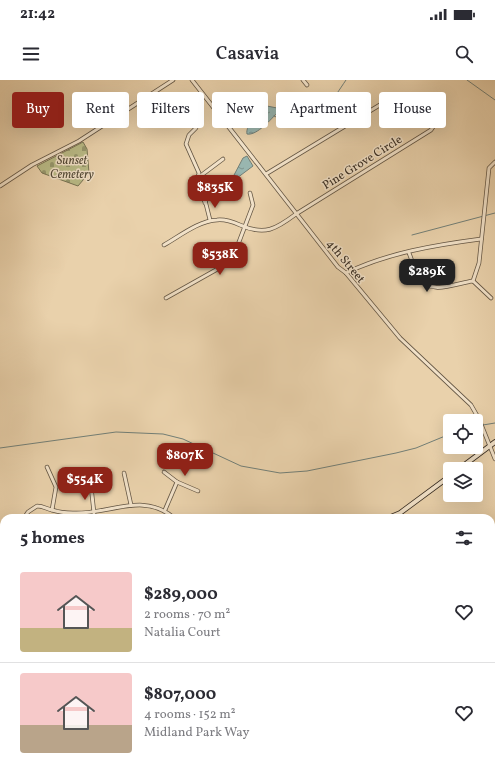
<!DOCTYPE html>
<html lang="en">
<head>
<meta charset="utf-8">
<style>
	:root { --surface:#fff; --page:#f7f7f7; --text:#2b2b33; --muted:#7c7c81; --line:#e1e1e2; --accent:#8f2418 }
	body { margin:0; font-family:Vollkorn,serif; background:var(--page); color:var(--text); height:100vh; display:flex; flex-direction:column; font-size:15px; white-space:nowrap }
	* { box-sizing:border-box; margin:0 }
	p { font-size:13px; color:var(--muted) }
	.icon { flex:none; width:22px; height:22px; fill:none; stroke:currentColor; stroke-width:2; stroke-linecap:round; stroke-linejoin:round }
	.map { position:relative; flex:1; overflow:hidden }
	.details { position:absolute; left:0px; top:434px; width:495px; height:256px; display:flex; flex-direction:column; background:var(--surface); border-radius:12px 12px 0 0; box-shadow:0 4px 16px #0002 }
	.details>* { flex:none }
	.hud { position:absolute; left:12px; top:12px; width:471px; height:36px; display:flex; gap:8px }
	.controls { position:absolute; left:443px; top:334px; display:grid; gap:8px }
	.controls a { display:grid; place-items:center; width:40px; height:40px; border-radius:4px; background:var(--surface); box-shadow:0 4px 16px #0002; font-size:20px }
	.price { position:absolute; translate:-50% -34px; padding:0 9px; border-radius:8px; background:var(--accent); color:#fff; font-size:13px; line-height:26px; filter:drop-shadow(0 1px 2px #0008) }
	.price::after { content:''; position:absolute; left:50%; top:24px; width:12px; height:9px; margin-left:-6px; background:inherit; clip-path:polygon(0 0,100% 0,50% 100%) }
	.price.selected { background:#222; color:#fff }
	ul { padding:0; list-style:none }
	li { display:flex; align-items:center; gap:12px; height:100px; padding:0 20px }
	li+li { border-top:1px solid var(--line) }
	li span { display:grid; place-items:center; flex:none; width:112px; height:80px; border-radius:4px; color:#555 }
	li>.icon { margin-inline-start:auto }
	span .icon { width:48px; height:48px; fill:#fffc; stroke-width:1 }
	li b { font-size:17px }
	h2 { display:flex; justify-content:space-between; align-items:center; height:48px; padding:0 20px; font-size:17px }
	.chip { padding:0 14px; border-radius:4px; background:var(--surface); box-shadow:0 4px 16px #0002; font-size:14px; line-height:36px }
	.chip.selected { background:var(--accent); color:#fff }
	.status { display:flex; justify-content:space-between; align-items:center; height:28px; padding:0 20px; background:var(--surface); direction:ltr }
	.status svg { height:11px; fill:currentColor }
	header { display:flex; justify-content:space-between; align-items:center; height:52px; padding:0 20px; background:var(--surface); font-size:18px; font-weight:600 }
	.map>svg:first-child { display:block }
	.cemetery { fill:url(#cemetery-stones); stroke:#787454 }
	.water { fill:url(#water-ripples); stroke:#727f77 }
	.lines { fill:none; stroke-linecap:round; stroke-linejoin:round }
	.stream { stroke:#727f77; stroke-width:1 }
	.street-casing { stroke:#645644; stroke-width:4.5 }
	.secondary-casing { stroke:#382d22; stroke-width:5.5 }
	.street { stroke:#f1e1c8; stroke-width:3 }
	.secondary { stroke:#f1e1c8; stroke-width:4 }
	.labels { text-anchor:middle; stroke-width:3; stroke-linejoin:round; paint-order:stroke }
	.park-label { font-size:12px; font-style:italic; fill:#524936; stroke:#f1e1c8 }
	.street-label { font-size:12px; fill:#382d22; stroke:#f1e1c8 }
</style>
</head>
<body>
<div class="status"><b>21:42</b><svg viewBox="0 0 49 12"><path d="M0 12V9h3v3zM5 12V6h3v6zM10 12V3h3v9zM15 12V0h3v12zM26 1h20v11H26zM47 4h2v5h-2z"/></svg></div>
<header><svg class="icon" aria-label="menu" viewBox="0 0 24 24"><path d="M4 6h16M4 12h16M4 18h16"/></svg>Casavia<svg class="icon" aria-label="search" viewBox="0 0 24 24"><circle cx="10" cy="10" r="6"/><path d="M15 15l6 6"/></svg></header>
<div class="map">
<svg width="495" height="690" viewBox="0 0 495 690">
	<defs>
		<pattern id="cemetery-stones" width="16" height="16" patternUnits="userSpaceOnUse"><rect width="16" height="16" fill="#b9bb87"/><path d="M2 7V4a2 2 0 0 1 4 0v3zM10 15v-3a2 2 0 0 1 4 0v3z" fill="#97986e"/></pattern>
		<pattern id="water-ripples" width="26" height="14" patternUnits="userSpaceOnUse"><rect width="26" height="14" fill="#99b6af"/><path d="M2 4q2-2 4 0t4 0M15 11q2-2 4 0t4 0" fill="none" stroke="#7e948e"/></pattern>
	</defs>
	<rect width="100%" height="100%" fill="#e9d1ab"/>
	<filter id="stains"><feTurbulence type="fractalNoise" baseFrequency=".005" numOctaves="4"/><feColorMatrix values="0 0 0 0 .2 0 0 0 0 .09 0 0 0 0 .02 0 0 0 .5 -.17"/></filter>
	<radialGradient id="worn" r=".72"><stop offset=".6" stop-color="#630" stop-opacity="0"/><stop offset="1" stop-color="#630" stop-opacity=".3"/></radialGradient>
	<polygon class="cemetery" points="83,62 87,69 89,93 78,106 42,93 37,86"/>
	<g class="water">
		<path d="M 267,26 L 277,28 L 278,32 C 272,38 257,56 247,54 C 245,46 259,28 267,26 Z"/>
		<polygon points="247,76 253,86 233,101 233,97 243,78"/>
	</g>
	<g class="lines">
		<g class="stream">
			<polyline points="467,0 495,20"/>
			<path d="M 274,36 L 296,46 C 320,42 333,19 346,0"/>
			<polyline points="412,155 495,133"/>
			<polyline points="483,345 495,343"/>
			<polyline points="0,368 116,352 163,354 183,359 241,386 280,393 307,391 396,373 416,368 450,354"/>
			<polyline points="0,655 4,655"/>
			<polyline points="246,686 257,690"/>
		</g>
		<g class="street-casing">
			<g id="street">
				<polyline points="192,0 338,187 346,193 400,258 471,325 479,339 495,379"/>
				<polyline points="303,0 307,5"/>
				<polyline points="435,42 442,43"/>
				<polyline points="196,48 189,55 186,64 199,93 197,101 197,107 206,124 210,140"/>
				<path d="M 199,97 C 208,101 209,114 205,123"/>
				<polyline points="199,97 223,79"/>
				<polyline points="0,106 32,85 79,61 173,0"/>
				<path d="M 164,165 C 180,156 198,141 217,140 C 225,139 233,142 240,145 C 265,156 276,149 296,134 L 431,50 L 435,44 L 435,40 C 425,27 403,19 388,20 L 266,94"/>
				<path d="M 409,173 C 412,180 414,189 418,196 C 429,217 456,203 473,201 L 491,218"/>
				<path d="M 346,193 C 387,173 435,165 481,159"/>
				<polyline points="473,201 479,183 489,88 495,82"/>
				<polyline points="166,218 230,182 234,175 253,125 250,113"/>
				<polyline points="47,387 56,407 52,430"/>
				<polyline points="164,392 177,402 198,411"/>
				<polyline points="124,393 131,425"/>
				<polyline points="91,406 94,433"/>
				<polyline points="165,430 177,402"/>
				<path d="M 24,438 L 28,432 L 37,426 C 43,426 47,429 52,430 C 58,432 67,433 73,433 C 109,435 143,411 174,438"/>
				<polyline points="444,686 449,690"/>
				<polyline points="308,690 311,686"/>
			</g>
		</g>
		<g class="secondary-casing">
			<g id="secondary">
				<polyline points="459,389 495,362"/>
				<polyline points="388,438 400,433 450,396"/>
				<polyline points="0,486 4,487"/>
			</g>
		</g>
		<use href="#street" class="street"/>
		<use href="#secondary" class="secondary"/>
	</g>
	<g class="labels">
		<g class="park-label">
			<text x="72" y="84">Sunset<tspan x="72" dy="14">Cemetery</tspan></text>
		</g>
		<g class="street-label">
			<text transform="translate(362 82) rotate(-32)" y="4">Pine Grove Circle</text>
			<text transform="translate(346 181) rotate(50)" y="4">4th Street</text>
		</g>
	</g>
	<rect width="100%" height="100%" filter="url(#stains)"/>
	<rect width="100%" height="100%" fill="url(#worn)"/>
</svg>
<div class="controls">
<a><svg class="icon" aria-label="locate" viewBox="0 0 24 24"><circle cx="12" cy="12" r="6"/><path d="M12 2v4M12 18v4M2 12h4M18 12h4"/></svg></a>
<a><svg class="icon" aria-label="layers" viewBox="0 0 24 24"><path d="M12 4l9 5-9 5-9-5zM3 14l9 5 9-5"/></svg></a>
</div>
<b class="price" style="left:215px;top:129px">$835K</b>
<b class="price" style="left:220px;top:196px">$538K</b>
<b class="price selected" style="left:427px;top:213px">$289K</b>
<b class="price" style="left:185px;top:397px">$807K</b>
<b class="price" style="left:85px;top:421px">$554K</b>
<div class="hud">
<a class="chip selected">Buy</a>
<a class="chip">Rent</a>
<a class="chip">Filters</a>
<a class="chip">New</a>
<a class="chip">Apartment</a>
<a class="chip">House</a>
</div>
<section class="details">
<h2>5 homes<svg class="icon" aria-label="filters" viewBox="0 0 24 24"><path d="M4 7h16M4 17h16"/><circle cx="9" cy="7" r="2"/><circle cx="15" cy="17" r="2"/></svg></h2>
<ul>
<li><span style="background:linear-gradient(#f6c9c9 70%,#c2b280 0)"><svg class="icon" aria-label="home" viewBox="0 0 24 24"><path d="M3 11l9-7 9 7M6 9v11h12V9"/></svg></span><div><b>$289,000</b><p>2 rooms · 70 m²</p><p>Natalia Court</p></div><svg class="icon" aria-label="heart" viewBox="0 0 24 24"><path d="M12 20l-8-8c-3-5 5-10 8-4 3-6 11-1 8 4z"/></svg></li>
<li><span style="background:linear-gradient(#f6c9c9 65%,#b9a48a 0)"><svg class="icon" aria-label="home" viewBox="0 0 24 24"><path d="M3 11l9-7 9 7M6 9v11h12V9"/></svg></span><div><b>$807,000</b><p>4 rooms · 152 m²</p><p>Midland Park Way</p></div><svg class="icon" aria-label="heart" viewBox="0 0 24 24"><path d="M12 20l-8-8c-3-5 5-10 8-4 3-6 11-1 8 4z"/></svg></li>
</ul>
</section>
</div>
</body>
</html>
